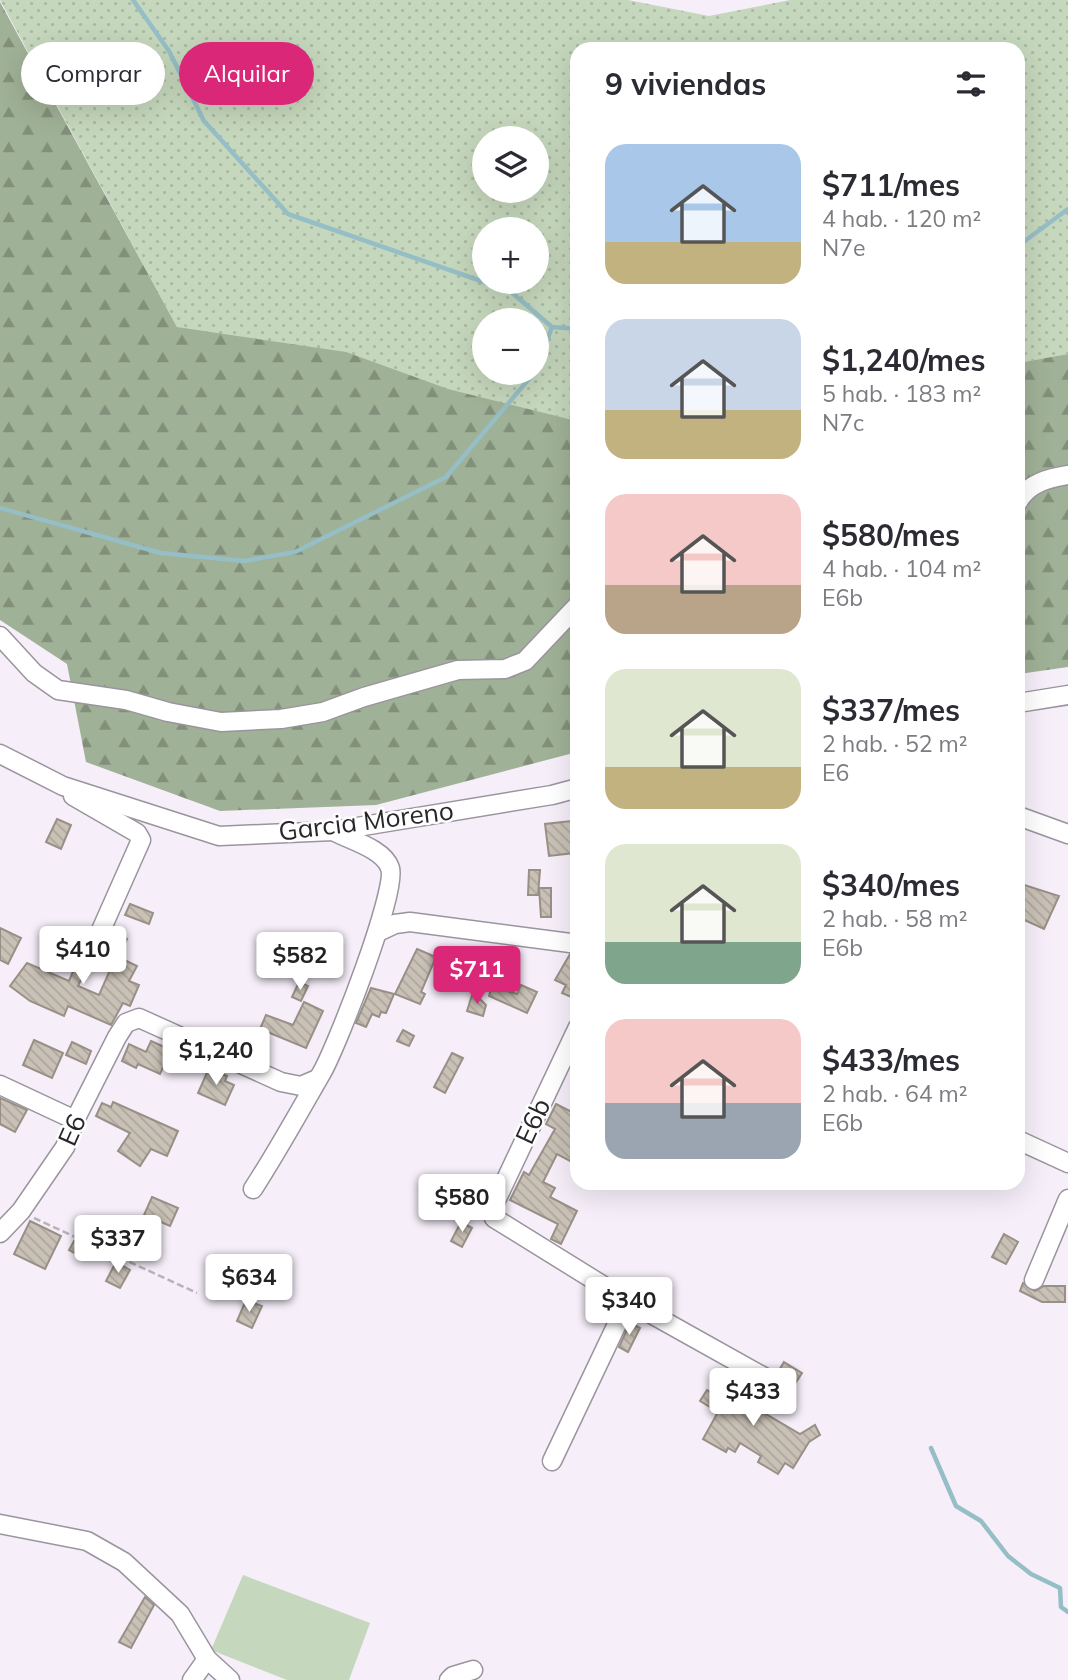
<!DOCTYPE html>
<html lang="es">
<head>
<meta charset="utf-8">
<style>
	:root { --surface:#fff; --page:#f2f2f3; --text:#2b2b33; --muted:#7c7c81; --accent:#db2777 }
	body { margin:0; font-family:Mulish,sans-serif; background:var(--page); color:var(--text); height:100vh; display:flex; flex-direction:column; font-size:26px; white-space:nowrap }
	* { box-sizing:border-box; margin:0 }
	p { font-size:23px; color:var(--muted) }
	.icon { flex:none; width:38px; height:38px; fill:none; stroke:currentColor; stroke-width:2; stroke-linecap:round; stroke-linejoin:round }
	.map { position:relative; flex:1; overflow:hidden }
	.drawer { position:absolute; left:570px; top:42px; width:455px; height:1148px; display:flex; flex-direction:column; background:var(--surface); border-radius:21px; box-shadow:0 7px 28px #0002 }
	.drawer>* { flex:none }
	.hud { position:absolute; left:21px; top:42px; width:444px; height:63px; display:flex; gap:14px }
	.controls { position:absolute; left:472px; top:126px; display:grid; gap:14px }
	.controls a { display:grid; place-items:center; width:77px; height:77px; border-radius:50%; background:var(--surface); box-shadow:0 7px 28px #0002; font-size:35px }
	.price { position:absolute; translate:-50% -60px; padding:0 16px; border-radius:7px; background:#fff; color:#222; font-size:23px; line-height:46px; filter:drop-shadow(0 2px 4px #0008) }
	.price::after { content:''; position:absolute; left:50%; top:42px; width:21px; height:16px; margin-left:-10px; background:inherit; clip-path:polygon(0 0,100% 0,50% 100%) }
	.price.current { background:var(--accent); color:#fff }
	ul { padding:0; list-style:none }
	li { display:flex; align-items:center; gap:21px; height:175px; padding:0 35px }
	li span { display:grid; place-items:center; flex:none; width:196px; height:140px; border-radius:21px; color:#555 }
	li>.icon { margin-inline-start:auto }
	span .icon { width:84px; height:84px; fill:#fffc; stroke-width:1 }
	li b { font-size:30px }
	h2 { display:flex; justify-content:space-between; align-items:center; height:84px; padding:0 35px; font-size:30px }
	.pill { padding:0 24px; border-radius:32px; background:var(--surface); box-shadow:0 7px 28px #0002; font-size:24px; line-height:63px }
	.pill.current { background:var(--accent); color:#fff }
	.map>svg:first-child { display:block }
	.grass { fill:url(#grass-dots); fill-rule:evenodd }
	.forest { fill:url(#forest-firs) }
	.garden { fill:#c5d7bc }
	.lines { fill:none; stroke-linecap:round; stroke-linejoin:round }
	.stream { stroke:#96bec6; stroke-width:4.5 }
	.building { fill:url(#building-back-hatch); stroke:#989086; stroke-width:2 }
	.minor-casing { stroke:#9b949e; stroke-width:21 }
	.path { stroke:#b8b2ba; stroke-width:2.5; stroke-dasharray:7 3.5; stroke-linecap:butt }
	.minor { stroke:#fff; stroke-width:18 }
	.labels { text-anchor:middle; stroke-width:5; stroke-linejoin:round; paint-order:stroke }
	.street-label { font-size:26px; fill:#29262a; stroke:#fefefe }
</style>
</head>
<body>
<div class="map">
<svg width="1068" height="1680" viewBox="0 0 1068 1680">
	<defs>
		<pattern id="grass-dots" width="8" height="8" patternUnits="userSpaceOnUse" patternTransform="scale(1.75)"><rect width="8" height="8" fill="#c5d7bc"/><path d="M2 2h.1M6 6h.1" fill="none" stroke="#a9b8a2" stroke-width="1.8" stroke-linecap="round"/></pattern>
		<pattern id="forest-firs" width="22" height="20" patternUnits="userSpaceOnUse" patternTransform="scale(1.75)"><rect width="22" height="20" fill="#9fb196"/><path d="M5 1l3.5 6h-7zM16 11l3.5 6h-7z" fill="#82907b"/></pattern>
		<pattern id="building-back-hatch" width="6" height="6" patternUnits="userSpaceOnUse" patternTransform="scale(1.75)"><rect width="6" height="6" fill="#c9c1b6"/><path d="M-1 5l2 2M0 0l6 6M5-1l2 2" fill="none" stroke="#ada69d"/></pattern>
	</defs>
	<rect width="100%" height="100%" fill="#f6eef9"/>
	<path class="grass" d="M 0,0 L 628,0 L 709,16 L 790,0 L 1068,0 L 1068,354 L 1019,363 L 1018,49 L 578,49 L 577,421 L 177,327 ZM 485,138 L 537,138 L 537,191 L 485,191 ZM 485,229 L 537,229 L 537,282 L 485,282 ZM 485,320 L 537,320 L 537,373 L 485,373 Z"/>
	<g class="forest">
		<polygon points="0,2 177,327 346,352 448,389 577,421 577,752 376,805 220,811 86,762 67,664 0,620"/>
		<polygon points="1068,354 1068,667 1019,674 1018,363"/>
	</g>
	<polygon class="garden" points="243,1575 370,1623 349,1680 287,1680 211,1650"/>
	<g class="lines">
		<g class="stream">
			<polyline points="133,0 169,51 204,121 288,214 510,291 552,327 578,329"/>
			<polyline points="1018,246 1068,209"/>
			<polyline points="537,367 552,327"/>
			<polyline points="0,508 161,553 244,561 295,552 446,477 534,373"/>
			<polyline points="931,1448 956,1506 981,1521 1008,1556 1031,1574 1060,1588 1061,1607 1068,1612"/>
		</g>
	</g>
	<g class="building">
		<polygon points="57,819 71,825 61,849 46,842"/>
		<polygon points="571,821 574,853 549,856 545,824"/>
		<polygon points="529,870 540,870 538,895 528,895"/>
		<polygon points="1018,883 1059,896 1044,929 1018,917"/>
		<polygon points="539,888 551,888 551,917 541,917"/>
		<polygon points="130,904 153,913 149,924 125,915"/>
		<polygon points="0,928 21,938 8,964 0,960"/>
		<polygon points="113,932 127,939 118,957 137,966 129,981 139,985 130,1006 123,1003 111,1025 68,1006 64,1016 30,1001 10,986 27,963 69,981 77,962 87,967 78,986 99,995 111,968 95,961"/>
		<polygon points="417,949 436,957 421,992 425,994 420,1004 395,994"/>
		<polygon points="570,954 578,955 578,1000 562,993 566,985 555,980"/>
		<polygon points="299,982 308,986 301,1001 292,997"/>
		<polygon points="521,985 537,992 527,1013 489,996 492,986 517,994"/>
		<polygon points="371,988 394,994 386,1013 381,1012 379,1017 372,1014 366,1027 356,1023"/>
		<polygon points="473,992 486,1005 483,1016 467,1011"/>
		<polygon points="304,1002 323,1011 306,1048 260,1029 266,1015 293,1025"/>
		<polygon points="403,1030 414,1036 409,1046 397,1041"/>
		<polygon points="34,1040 63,1053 52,1078 23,1065"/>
		<polygon points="151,1041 171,1050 160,1074 138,1064 136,1068 122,1061 129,1044 146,1052"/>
		<polygon points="72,1042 91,1051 86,1064 66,1055"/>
		<polygon points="452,1053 463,1058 445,1093 434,1087"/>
		<polygon points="209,1068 227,1076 225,1081 234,1085 225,1105 198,1093"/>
		<polygon points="0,1098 27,1110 15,1132 0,1124"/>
		<polygon points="113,1102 178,1131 167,1156 151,1149 140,1166 118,1151 130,1133 96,1116 102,1103 111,1107"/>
		<polygon points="556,1104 578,1115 578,1165 557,1154 543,1182 555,1188 550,1197 577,1211 561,1244 551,1239 558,1224 510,1200 524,1172 529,1175 555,1129 546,1124"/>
		<polygon points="152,1197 178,1208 170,1226 144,1215"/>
		<polygon points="30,1221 61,1236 45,1269 14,1254"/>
		<polygon points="461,1222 472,1228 462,1247 451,1241"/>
		<polygon points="1004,1234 1018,1242 1006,1264 992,1257"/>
		<polygon points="74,1241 87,1247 82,1257 69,1250"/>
		<polygon points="116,1262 130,1270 120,1288 106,1281"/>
		<polygon points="1023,1283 1035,1291 1044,1286 1065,1286 1065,1302 1042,1302 1020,1291"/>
		<polygon points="246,1300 262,1306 252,1328 237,1321"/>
		<polygon points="630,1323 640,1328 628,1352 619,1347"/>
		<polygon points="784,1362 802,1373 793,1387 791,1381 778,1372"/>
		<polygon points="740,1376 757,1386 747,1403 800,1434 815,1425 820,1435 809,1442 793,1468 785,1463 778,1474 758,1462 761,1456 740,1443 735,1452 728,1448 726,1452 703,1439 718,1412 700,1401 707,1390 716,1395 722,1386 731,1391"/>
		<polygon points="145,1597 154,1605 131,1648 119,1642"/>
	</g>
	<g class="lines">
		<g class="minor-casing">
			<g id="minor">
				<path d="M 1018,502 C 1028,483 1049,478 1068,475"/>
				<polyline points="0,636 34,673 58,690 126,700 168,712 221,722 281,719 323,712 364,697 458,670 505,669 525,661 578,605"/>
				<polyline points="1018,703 1068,695"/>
				<polyline points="0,754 63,786 219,836 333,831 552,795 578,788"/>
				<polyline points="73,796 137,833 141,840 98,937"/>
				<polyline points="1018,816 1068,834"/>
				<polyline points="378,932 395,924 410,922 578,944"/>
				<polyline points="578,1027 492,1209 494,1218 628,1301 782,1387"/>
				<polyline points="0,1085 75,1120"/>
				<polyline points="1018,1140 1068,1163"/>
				<path d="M 253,1189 C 277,1152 299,1112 321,1074 C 336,1049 398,890 390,868 C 384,849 350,840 333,831"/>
				<polyline points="0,1233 21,1211 65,1147 75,1120 117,1037 126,1023 139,1018 281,1082 301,1086 315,1080"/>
				<polyline points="1034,1280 1068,1199"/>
				<polyline points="552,1461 628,1301"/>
				<polyline points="0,1524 87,1541 124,1562 180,1614 207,1659 230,1680"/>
				<polyline points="192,1680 207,1659"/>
				<polyline points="449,1680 453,1676 473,1670"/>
			</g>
		</g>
		<polyline class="path" points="34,1218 197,1293"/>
		<use href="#minor" class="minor"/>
	</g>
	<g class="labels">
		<g class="street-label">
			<text transform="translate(366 821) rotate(-7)" y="9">Garcia Moreno</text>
			<text transform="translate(533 1121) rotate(-65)" y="9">E6b</text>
			<text transform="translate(72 1130) rotate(-66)" y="9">E6</text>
		</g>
	</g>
</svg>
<div class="controls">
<a><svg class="icon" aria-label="layers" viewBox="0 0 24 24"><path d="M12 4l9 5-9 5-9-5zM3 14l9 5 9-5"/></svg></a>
<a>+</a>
<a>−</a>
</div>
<b class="price" style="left:83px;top:986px">$410</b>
<b class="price" style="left:300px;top:992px">$582</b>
<b class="price current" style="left:477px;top:1006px">$711</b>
<b class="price" style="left:216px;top:1087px">$1,240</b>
<b class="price" style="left:462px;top:1234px">$580</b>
<b class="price" style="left:118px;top:1275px">$337</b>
<b class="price" style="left:249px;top:1314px">$634</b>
<b class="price" style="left:629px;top:1337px">$340</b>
<b class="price" style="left:753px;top:1428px">$433</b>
<div class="hud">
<a class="pill">Comprar</a>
<a class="pill current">Alquilar</a>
</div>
<section class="drawer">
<h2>9 viviendas<svg class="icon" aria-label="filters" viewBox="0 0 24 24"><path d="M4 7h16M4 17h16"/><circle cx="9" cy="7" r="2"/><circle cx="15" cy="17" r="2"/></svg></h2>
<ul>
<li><span style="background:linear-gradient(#a9c7e8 70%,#c2b280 0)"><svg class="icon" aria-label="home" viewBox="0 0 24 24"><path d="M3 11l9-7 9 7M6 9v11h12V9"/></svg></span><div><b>$711/mes</b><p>4 hab. · 120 m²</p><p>N7e</p></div></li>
<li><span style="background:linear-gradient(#c9d6e8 65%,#c2b280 0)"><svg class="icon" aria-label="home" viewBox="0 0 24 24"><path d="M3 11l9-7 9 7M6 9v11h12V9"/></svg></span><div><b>$1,240/mes</b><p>5 hab. · 183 m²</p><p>N7c</p></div></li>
<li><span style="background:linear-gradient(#f6c9c9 65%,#b9a48a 0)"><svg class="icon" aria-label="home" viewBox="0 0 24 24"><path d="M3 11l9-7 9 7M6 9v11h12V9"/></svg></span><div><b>$580/mes</b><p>4 hab. · 104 m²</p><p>E6b</p></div></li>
<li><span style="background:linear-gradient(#dfe7d0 70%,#c2b280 0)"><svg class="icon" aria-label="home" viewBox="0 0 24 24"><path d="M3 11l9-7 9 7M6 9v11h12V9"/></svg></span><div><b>$337/mes</b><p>2 hab. · 52 m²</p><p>E6</p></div></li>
<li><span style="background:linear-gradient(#dfe7d0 70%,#7fa58c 0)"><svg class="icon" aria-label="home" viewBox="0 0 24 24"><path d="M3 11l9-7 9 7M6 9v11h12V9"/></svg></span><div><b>$340/mes</b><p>2 hab. · 58 m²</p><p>E6b</p></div></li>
<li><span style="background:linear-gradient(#f6c9c9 60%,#9aa5b1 0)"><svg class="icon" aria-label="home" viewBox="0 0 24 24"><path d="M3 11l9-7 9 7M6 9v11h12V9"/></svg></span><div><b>$433/mes</b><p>2 hab. · 64 m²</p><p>E6b</p></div></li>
</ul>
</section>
</div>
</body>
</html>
